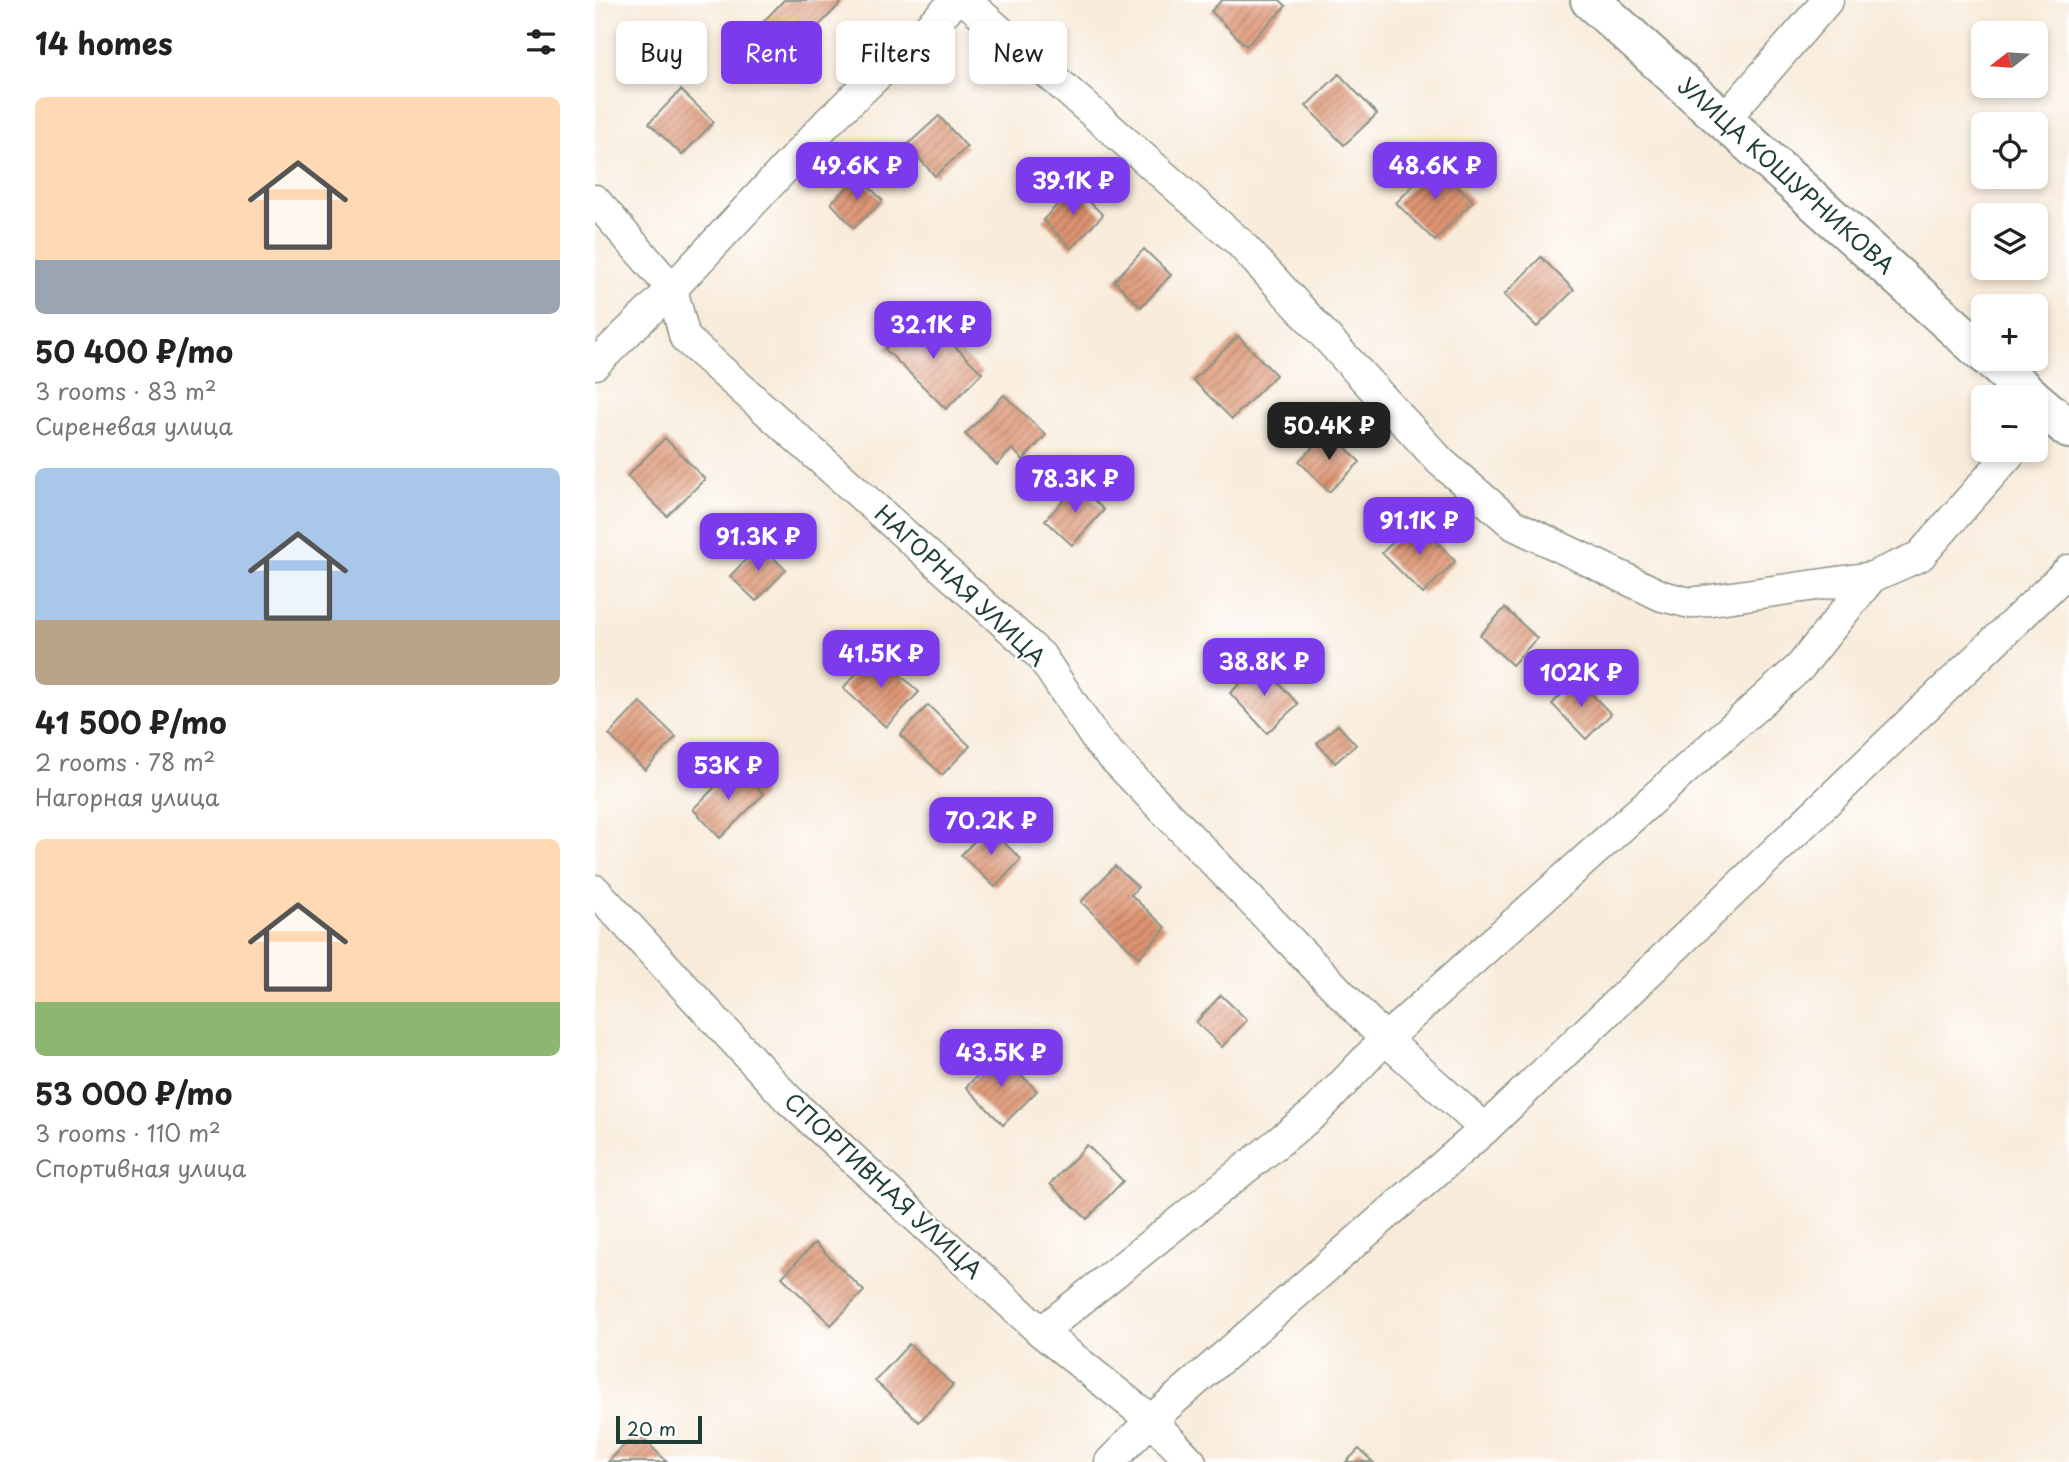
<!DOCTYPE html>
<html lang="en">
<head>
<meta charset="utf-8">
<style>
	:root { --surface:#fff; --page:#f6f6f6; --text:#222; --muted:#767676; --accent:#7c3aed }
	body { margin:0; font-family:"Playpen Sans",sans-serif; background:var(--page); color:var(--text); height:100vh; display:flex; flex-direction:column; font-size:26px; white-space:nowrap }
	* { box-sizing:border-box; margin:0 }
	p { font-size:23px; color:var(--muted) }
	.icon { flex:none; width:38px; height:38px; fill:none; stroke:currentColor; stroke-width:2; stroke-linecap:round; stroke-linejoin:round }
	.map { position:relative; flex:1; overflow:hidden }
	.panel { display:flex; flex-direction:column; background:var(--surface); width:595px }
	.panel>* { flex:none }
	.banner { position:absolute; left:21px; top:21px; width:665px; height:63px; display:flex; gap:14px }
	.needle { width:46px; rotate:253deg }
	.buttons { position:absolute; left:1376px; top:21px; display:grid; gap:14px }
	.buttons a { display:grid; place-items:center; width:77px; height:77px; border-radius:10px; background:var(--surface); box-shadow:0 4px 10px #0003; font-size:35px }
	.scale { position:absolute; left:21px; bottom:18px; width:86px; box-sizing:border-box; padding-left:7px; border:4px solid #1f3d34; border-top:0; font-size:19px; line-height:24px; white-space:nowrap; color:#1f3d34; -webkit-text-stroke:5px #fff; paint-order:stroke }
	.price { position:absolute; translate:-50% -60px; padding:0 16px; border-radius:14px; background:var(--accent); color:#fff; font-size:23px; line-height:46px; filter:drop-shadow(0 2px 4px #0008) }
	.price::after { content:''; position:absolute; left:50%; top:42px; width:21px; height:16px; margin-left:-10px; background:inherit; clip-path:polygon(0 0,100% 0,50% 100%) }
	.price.selected { background:#222; color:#fff }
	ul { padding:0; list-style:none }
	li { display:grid; align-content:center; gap:14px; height:371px; padding:0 35px }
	li span { display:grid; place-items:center; height:217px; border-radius:10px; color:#555 }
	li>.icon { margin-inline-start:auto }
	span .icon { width:126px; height:126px; fill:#fffc; stroke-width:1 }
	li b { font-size:30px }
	h2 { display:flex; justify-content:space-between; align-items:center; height:84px; padding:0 35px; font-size:30px }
	.chip { padding:0 24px; border-radius:10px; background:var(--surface); box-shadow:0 4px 10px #0003; font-size:24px; line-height:63px }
	.chip.selected { background:var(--accent); color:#fff }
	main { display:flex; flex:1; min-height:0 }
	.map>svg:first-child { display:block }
	.building { fill:url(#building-hatch) }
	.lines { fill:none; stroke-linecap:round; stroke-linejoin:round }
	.minor-casing { stroke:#8c9487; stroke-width:33 }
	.major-casing { stroke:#8c9487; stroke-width:42 }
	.minor { stroke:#fff; stroke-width:30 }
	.major { stroke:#fff; stroke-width:38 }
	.labels { text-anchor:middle; stroke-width:5; stroke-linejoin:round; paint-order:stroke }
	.street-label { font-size:23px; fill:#1f3d34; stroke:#fff }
</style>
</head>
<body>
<main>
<section class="panel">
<h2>14 homes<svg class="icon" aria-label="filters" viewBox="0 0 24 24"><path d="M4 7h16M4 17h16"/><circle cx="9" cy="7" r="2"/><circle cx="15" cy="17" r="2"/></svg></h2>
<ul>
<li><span style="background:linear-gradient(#ffd9b3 75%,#9aa5b1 0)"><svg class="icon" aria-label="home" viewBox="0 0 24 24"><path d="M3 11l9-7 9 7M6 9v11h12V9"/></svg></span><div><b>50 400 ₽/mo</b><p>3 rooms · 83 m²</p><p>Сиреневая улица</p></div></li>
<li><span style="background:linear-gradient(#a9c7e8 70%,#b9a48a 0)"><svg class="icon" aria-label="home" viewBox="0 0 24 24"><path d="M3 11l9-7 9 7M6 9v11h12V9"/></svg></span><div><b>41 500 ₽/mo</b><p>2 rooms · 78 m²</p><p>Нагорная улица</p></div></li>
<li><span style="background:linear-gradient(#ffd9b3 75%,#8fb573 0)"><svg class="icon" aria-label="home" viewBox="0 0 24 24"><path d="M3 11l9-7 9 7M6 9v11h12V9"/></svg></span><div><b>53 000 ₽/mo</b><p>3 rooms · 110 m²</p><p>Спортивная улица</p></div></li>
</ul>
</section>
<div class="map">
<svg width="1474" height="1462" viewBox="0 0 1474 1462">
	<defs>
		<pattern id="building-hatch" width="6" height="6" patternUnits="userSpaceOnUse" patternTransform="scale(1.75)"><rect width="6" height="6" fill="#dd9472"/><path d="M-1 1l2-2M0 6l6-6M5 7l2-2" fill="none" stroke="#b37a5e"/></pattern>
	</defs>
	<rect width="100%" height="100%" fill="#fff"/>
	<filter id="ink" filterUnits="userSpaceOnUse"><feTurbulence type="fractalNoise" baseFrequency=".0143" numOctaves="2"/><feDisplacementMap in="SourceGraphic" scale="14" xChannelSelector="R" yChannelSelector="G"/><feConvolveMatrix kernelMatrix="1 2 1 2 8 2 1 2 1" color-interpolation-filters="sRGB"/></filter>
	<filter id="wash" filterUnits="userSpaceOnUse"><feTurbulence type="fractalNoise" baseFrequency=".00686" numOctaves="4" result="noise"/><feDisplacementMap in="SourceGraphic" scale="28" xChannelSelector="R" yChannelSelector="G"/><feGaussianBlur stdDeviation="1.57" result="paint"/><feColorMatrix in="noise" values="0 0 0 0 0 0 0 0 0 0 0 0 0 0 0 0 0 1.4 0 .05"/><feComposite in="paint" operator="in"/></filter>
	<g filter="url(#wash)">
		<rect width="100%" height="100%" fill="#f8ebda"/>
		<g id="blocks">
			<g class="building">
				<polygon points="189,0 249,0 198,52 167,23"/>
				<polygon points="627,0 685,0 691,6 651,46 616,11"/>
				<polygon points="744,74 782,114 749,145 711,106"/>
				<polygon points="86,90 119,122 87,155 54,123"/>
				<polygon points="344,116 372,147 340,176 312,145"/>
				<polygon points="840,163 878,201 840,241 801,203"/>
				<polygon points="264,176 288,201 259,228 236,203"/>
				<polygon points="479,187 508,215 476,248 448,220"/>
				<polygon points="549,249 576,275 546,307 519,281"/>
				<polygon points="946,257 979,290 942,327 909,295"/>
				<polygon points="325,312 387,373 351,409 290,349"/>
				<polygon points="643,336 681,375 637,419 598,380"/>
				<polygon points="409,395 451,435 428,460 417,449 402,465 370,434"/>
				<polygon points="735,431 765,462 734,492 704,461"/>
				<polygon points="70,438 110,479 72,516 32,476"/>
				<polygon points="483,485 509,510 477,545 450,520"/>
				<polygon points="820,520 860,561 828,594 787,553"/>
				<polygon points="165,545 191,570 161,601 135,576"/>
				<polygon points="910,608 942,638 917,665 885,635"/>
				<polygon points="281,653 324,692 291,727 248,688"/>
				<polygon points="666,664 703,704 672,733 635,693"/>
				<polygon points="982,679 1016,714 991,739 957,704"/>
				<polygon points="45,702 81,737 50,770 14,735"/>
				<polygon points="333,705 375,746 347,775 305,735"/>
				<polygon points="743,725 761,745 740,763 722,743"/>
				<polygon points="141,766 169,794 125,838 98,809"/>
				<polygon points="393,827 426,859 400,887 366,855"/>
				<polygon points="520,866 543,887 536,895 571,928 544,957 486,902"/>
				<polygon points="626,995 652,1020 627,1047 601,1022"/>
				<polygon points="405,1053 442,1091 408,1125 371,1087"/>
				<polygon points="492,1145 528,1181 492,1219 455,1184"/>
				<polygon points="220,1243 269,1291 236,1325 187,1277"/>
				<polygon points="314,1344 358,1385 324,1422 280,1381"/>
				<polygon points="42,1432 72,1462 13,1462"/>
				<polygon points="764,1449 778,1462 751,1462"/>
			</g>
		</g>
	</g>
	<g filter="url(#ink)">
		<use href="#blocks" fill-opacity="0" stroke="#8c9487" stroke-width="2"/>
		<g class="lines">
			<g class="minor-casing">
				<g id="minor">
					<polyline points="370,0 645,243 846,462 919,525 1067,596 1095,603 1277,577"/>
					<polyline points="1129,120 1233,0"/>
					<polyline points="0,200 77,289 90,338 446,656 503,742 790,1039 890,1129"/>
					<polyline points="0,364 77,289 232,123 362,0"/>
					<polyline points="0,890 192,1098 446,1332 556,1420 596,1462"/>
					<polyline points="446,1332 721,1112 790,1039 1205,667 1277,577 1325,556 1418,450"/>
					<polyline points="515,1462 556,1420 890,1129 1474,570"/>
				</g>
			</g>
			<g class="major-casing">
				<g id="major">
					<polyline points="995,0 1388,353"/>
					<polyline points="1395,359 1437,397"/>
					<polyline points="1440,400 1474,429"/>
				</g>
			</g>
			<use href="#minor" class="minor"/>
			<use href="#major" class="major"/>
		</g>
	</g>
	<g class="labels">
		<g class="street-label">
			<text transform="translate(1191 176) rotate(42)" y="8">УЛИЦА КОШУРНИКОВА</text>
			<text transform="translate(365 586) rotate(43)" y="8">НАГОРНАЯ УЛИЦА</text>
			<text transform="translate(288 1186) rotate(43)" y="8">СПОРТИВНАЯ УЛИЦА</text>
		</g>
	</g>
</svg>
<div class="buttons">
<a><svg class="needle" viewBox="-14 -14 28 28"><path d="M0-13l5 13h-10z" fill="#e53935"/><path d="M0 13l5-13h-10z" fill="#767676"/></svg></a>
<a><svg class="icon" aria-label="locate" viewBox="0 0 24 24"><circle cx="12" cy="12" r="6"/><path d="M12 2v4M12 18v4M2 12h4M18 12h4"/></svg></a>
<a><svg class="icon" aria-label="layers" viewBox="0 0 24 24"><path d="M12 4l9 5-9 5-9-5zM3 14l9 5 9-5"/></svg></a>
<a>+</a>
<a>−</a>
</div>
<div class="scale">20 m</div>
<b class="price" style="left:262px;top:202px">49.6K ₽</b>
<b class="price" style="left:840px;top:202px">48.6K ₽</b>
<b class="price" style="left:478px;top:217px">39.1K ₽</b>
<b class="price" style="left:338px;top:361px">32.1K ₽</b>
<b class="price selected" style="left:734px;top:462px">50.4K ₽</b>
<b class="price" style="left:480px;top:515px">78.3K ₽</b>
<b class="price" style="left:824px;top:557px">91.1K ₽</b>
<b class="price" style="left:163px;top:573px">91.3K ₽</b>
<b class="price" style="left:286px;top:690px">41.5K ₽</b>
<b class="price" style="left:669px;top:698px">38.8K ₽</b>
<b class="price" style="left:986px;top:709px">102K ₽</b>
<b class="price" style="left:133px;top:802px">53K ₽</b>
<b class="price" style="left:396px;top:857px">70.2K ₽</b>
<b class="price" style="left:406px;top:1089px">43.5K ₽</b>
<div class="banner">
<a class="chip">Buy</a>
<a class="chip selected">Rent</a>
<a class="chip">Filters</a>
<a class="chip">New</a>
</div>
</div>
</main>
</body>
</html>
